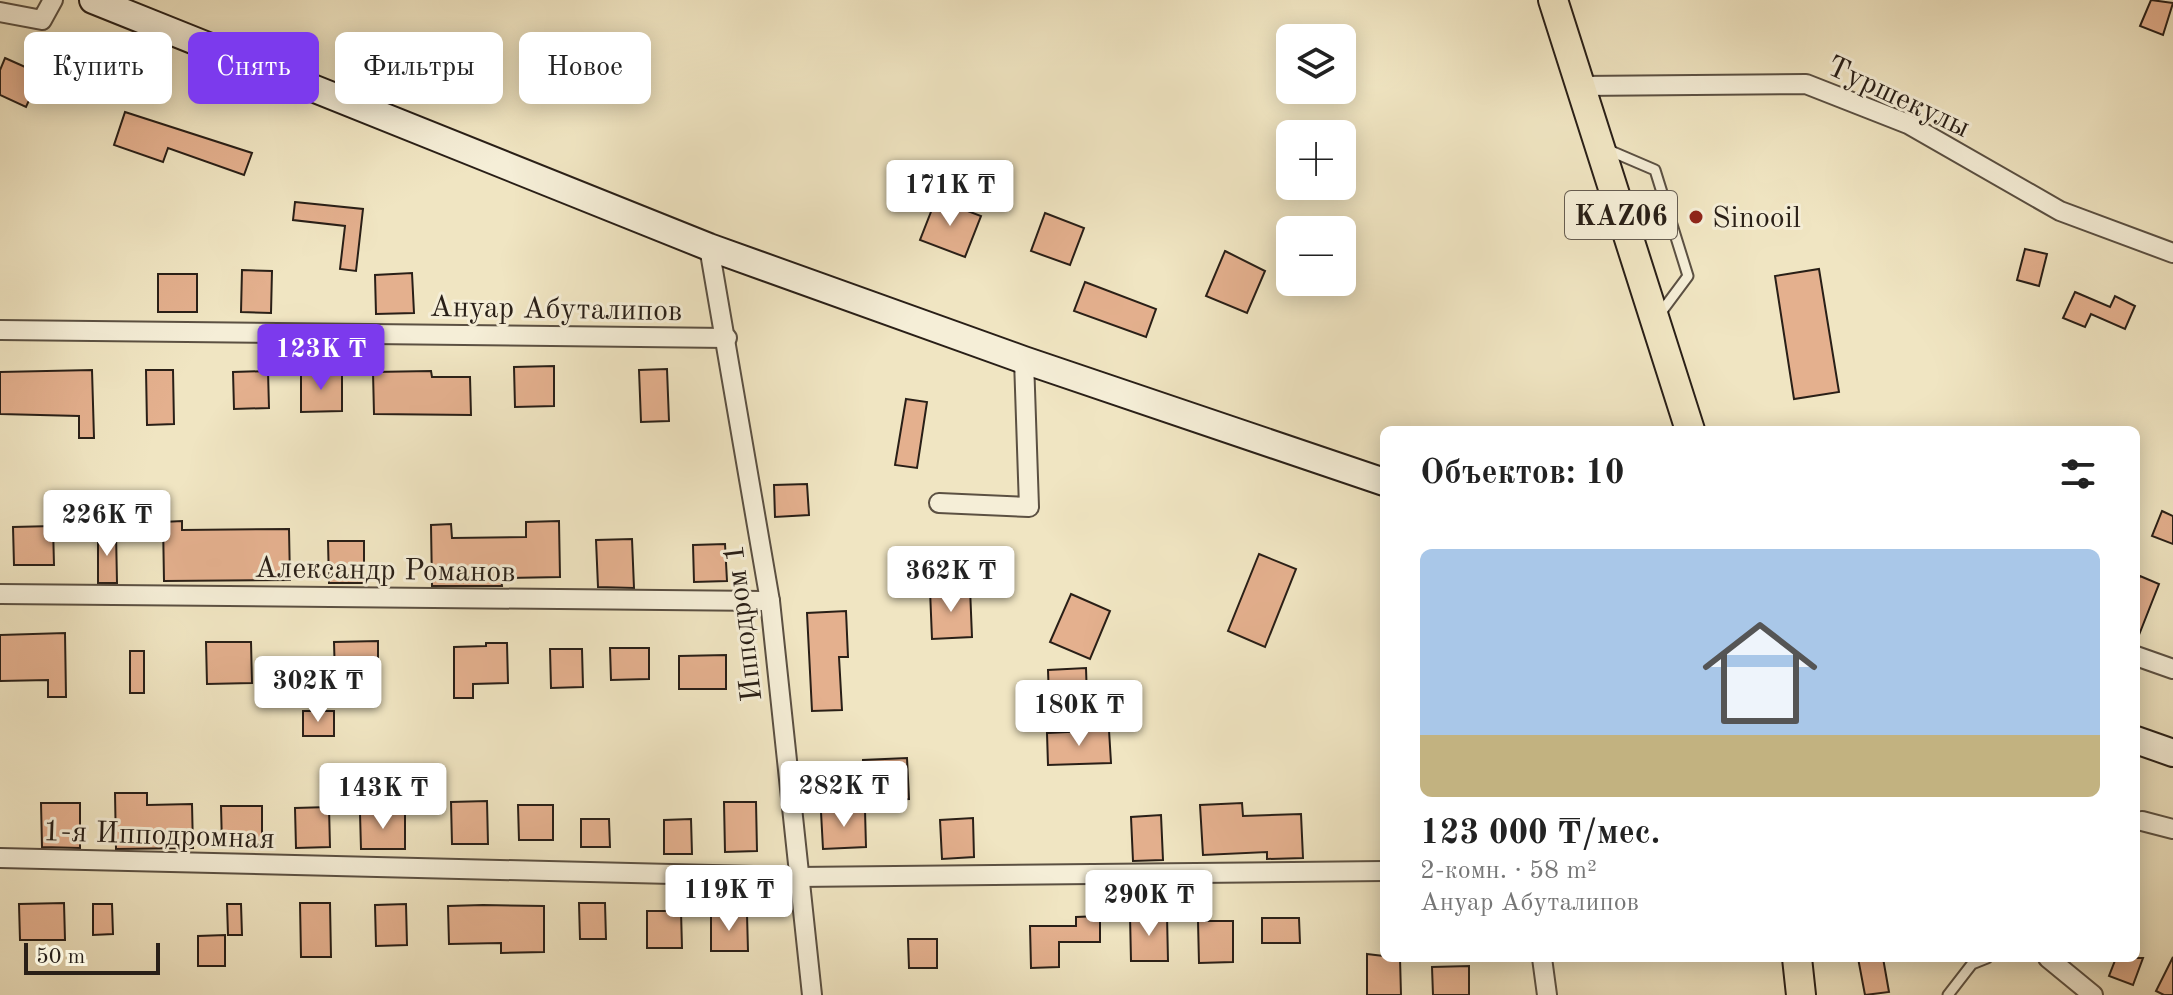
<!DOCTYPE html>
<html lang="ru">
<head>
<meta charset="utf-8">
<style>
	:root { --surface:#fff; --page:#f6f6f6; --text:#222; --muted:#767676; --line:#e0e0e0; --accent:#7c3aed }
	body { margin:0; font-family:"Old Standard TT",serif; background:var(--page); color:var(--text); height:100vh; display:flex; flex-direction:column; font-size:30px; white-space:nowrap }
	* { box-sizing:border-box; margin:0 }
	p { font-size:26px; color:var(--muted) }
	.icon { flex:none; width:44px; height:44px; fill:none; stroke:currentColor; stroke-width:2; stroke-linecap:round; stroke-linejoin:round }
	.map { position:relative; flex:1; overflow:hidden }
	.panel { position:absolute; left:1380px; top:426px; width:760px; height:536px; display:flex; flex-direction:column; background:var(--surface); border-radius:12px; box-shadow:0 4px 20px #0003 }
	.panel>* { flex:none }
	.banner { position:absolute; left:24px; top:32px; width:760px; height:72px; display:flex; gap:16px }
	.fabs { position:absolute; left:1276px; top:24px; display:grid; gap:16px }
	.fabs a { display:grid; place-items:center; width:80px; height:80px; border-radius:12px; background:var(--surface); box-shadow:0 4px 20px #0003; font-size:40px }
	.scale { position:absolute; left:24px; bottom:20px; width:136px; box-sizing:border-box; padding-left:8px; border:4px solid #291f17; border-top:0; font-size:22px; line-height:28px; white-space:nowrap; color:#291f17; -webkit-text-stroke:6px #f5eed7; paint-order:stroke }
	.price { position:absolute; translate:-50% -68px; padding:0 18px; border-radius:8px; background:#fff; color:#222; font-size:26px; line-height:52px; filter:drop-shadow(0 2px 4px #0008) }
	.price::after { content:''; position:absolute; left:50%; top:48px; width:24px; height:18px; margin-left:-12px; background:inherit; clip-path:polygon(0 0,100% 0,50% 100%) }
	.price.active { background:var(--accent); color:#fff }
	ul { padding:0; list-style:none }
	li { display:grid; align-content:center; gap:16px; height:424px; padding:0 40px }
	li+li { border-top:2px solid var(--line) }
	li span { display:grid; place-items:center; height:248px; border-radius:12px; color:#555 }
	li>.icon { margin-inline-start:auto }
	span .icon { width:144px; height:144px; fill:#fffc; stroke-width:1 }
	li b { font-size:34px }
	h2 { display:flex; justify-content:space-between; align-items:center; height:96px; padding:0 40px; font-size:34px }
	.pill { padding:0 28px; border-radius:12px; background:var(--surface); box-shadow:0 4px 20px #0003; font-size:28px; line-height:72px }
	.pill.active { background:var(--accent); color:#fff }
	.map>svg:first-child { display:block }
	.building { fill:#e4b08e; stroke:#291f17; stroke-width:2 }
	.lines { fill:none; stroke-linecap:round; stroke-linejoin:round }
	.service-casing { stroke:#5b5042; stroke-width:13 }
	.minor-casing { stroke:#5b5042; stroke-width:22 }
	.secondary-casing { stroke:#291f17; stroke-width:30 }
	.primary-casing { stroke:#291f17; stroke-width:32 }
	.service { stroke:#f5eed7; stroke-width:9 }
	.minor { stroke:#f5eed7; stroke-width:18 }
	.secondary { stroke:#f5eed7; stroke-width:26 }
	.primary { stroke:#f0e5c2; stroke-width:28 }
	.poi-dot { fill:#8f2418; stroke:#f5eed7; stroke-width:3 }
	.labels { text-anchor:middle; stroke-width:6; stroke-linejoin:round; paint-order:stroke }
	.shield { fill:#f5eed7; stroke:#665d51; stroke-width:2 }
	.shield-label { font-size:28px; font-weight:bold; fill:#291f17 }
	.street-label { font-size:30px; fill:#291f17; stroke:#f5eed7 }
	.poi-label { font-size:30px; fill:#291f17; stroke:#f5eed7; text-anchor:start }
</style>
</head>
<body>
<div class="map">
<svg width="2173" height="995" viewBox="0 0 2173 995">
	<rect width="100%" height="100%" fill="#f0e5c2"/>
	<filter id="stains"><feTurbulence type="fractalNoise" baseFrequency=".0025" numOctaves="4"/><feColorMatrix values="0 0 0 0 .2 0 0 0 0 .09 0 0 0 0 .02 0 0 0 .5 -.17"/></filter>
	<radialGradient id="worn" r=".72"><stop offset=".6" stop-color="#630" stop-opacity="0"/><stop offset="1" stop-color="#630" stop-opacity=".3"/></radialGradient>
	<g class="building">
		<polygon points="2151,0 2173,3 2163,35 2140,26"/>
		<polygon points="5,58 41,74 26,107 0,95 0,70"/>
		<polygon points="125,112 252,153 244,175 168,148 163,162 114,145"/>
		<polygon points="936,199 981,216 965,257 920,240"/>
		<polygon points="295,202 363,209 356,271 340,269 345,226 293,220"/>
		<polygon points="1045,213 1084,228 1070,265 1031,251"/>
		<polygon points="2025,249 2047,254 2039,286 2017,280"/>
		<polygon points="1225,251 1265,271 1247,313 1206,296"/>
		<polygon points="1819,269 1839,392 1794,399 1775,276"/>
		<polygon points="242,270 272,271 271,313 241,312"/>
		<polygon points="412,273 414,313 376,314 375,275"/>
		<rect x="158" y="274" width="39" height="38"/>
		<polygon points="1085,282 1156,309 1146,337 1074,311"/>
		<polygon points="2075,292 2110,307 2115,296 2135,306 2125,329 2091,314 2085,327 2063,318"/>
		<polygon points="554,366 554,406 515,407 514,367"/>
		<polygon points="667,369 669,421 641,422 639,370"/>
		<polygon points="92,370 94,438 79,438 79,416 0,414 0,372"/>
		<polygon points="146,370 173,370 174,424 147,425"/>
		<polygon points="268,371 269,408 234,409 233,372"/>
		<polygon points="431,371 432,377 470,377 471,415 374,414 373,372"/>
		<polygon points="301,372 342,372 342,411 301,412"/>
		<polygon points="906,399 927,402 917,468 895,465"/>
		<polygon points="807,484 809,515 775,517 774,485"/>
		<polygon points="2162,511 2173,516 2173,544 2152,536"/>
		<polygon points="182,521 182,530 289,529 290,580 164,581 163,522"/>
		<polygon points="559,521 560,577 501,578 502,586 432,586 431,525 451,524 452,538 526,537 526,522"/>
		<polygon points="53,526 54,565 14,565 13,527"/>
		<polygon points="98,532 116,532 117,583 98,583"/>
		<polygon points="632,539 634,588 598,587 596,540"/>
		<polygon points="328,541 364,541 364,583 329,583"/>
		<polygon points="725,544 727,581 694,582 693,545"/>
		<polygon points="1259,554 1296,569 1265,647 1228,631"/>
		<polygon points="2140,576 2159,584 2137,640 2136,586"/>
		<polygon points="970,588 972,637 932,639 930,590"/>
		<polygon points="1071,594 1110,611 1090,659 1050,642"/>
		<polygon points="846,611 848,657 839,657 842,710 812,711 807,613"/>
		<polygon points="65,633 66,697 48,697 48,680 0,681 0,635"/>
		<polygon points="378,641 378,677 335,677 334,642"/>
		<polygon points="206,642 251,642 252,683 207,684"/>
		<polygon points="486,643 507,643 508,683 473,684 473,698 454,698 454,647 486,646"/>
		<polygon points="610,648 649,648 649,679 611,680"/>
		<polygon points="550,649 582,649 583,687 551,688"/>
		<rect x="130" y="651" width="14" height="42"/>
		<polygon points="726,655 726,689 679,689 679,656"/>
		<polygon points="1086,668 1087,698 1049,699 1048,670"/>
		<rect x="303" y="711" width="31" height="25"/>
		<polygon points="1109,730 1111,763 1048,765 1047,733"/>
		<polygon points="907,758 909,799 865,801 863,760"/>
		<polygon points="115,793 147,793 147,805 192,804 193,848 116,849"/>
		<polygon points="487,801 488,844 452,844 451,802"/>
		<polygon points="724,802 756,802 757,851 725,852"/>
		<polygon points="41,803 80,803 80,848 42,847"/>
		<polygon points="1242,803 1243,816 1301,814 1303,858 1267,859 1267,852 1203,855 1200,805"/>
		<polygon points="518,805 553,805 553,840 519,840"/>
		<polygon points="221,806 262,806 262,845 222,845"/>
		<polygon points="329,807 330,847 296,848 295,808"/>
		<polygon points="865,810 866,847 823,849 821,812"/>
		<polygon points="405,812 405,849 361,849 360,813"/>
		<polygon points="1161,815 1163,860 1133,861 1131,817"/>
		<polygon points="973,818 974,857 942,859 940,820"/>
		<polygon points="581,819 609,819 610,847 581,847"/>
		<polygon points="691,819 692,854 664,854 664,820"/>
		<polygon points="64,903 65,940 20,940 19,904"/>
		<polygon points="300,903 330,903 331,957 301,957"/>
		<polygon points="579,903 605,903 606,939 580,939"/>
		<polygon points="93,904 112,904 113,934 93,935"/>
		<polygon points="227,904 241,904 242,935 228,935"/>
		<polygon points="406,904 407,945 376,946 375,905"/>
		<polygon points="483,905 544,906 544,952 501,953 501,943 449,944 448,906"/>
		<polygon points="647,911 681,911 682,948 647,948"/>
		<polygon points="711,914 747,914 748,951 711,951"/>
		<polygon points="1130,915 1167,915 1168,961 1131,961"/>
		<polygon points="1100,916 1100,942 1059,942 1059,967 1031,968 1030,926 1076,926 1076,917"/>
		<polygon points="1262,918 1299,918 1300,943 1262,943"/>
		<polygon points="1198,921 1233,921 1233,962 1199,963"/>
		<polygon points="225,935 225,966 198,966 198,936"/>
		<polygon points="908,939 937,939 937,968 909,968"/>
		<polygon points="1367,954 1400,958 1401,995 1367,995"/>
		<polygon points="2173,957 2173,995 2164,995 2156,991"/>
		<polygon points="1858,958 1883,958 1889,992 1865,995"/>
		<polygon points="2116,958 2143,958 2133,985 2109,976"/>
		<polygon points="1469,966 1469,995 1433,995 1432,967"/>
	</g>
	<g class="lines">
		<g class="service-casing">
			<g id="service">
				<polyline points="1606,149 1655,170 1688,276 1659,315"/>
				<polyline points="1948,995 1972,964 1987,958"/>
			</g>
		</g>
		<g class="minor-casing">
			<g id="minor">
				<polyline points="0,12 42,20 53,0"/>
				<polyline points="1580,86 1806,84 1908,124 2060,211 2173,253"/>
				<polyline points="709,247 770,601 812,995"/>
				<polyline points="0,330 727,338"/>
				<polyline points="939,503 1029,507 1024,360"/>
				<polyline points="0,594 770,601"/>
				<polyline points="2136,656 2173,669"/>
				<polyline points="2142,821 2173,829"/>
				<polyline points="0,858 797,877 1384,871"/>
				<polyline points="1542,958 1547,995"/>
				<polyline points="2048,958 2093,995"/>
			</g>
		</g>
		<g class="secondary-casing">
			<g id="secondary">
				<polyline points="93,0 709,247 1024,360 1384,482"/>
				<polyline points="2136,740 2173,753"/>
			</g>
		</g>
		<g class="primary-casing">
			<g id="primary">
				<polyline points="1553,0 1690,430"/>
				<polyline points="1797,958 1801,995"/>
			</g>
		</g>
		<use href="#service" class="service"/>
		<use href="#minor" class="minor"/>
		<use href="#secondary" class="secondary"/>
		<use href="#primary" class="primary"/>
	</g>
	<circle class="poi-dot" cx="1696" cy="217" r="8"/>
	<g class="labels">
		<rect class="shield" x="1565" y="191" width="112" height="48" rx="6"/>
		<g class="shield-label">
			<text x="1621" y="225">KAZ06</text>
		</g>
		<g class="street-label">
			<text transform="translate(1899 96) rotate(25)" y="10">Туршекулы</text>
			<text transform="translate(556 308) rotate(1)" y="10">Ануар Абуталипов</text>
			<text transform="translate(385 569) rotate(1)" y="10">Александр Романов</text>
			<text transform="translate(742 623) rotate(-97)" y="10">Ипподром 1</text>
			<text transform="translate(159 834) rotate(2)" y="10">1-я Ипподромная</text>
		</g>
		<g class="poi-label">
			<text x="1712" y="227">Sinooil</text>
		</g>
	</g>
	<rect width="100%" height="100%" filter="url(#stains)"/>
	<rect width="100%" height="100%" fill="url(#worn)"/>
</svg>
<div class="fabs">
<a><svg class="icon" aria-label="layers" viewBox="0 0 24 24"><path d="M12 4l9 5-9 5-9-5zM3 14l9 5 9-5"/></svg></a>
<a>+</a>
<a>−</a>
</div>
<div class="scale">50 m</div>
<b class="price" style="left:950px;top:228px">171K ₸</b>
<b class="price active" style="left:321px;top:392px">123K ₸</b>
<b class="price" style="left:107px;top:558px">226K ₸</b>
<b class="price" style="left:951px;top:614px">362K ₸</b>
<b class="price" style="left:318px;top:724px">302K ₸</b>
<b class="price" style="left:1079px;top:748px">180K ₸</b>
<b class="price" style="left:844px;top:829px">282K ₸</b>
<b class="price" style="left:383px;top:831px">143K ₸</b>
<b class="price" style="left:729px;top:933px">119K ₸</b>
<b class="price" style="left:1149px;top:938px">290K ₸</b>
<div class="banner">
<a class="pill">Купить</a>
<a class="pill active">Снять</a>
<a class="pill">Фильтры</a>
<a class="pill">Новое</a>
</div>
<section class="panel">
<h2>Объектов: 10<svg class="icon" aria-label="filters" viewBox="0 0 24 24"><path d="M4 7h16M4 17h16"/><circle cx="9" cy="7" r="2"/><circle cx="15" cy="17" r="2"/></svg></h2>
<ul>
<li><span style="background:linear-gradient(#a9c7e8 75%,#c2b280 0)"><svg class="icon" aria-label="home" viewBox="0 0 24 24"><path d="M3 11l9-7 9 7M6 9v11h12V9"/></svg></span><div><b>123 000 ₸/мес.</b><p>2-комн. · 58 m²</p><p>Ануар Абуталипов</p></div></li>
</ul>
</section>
</div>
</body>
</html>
